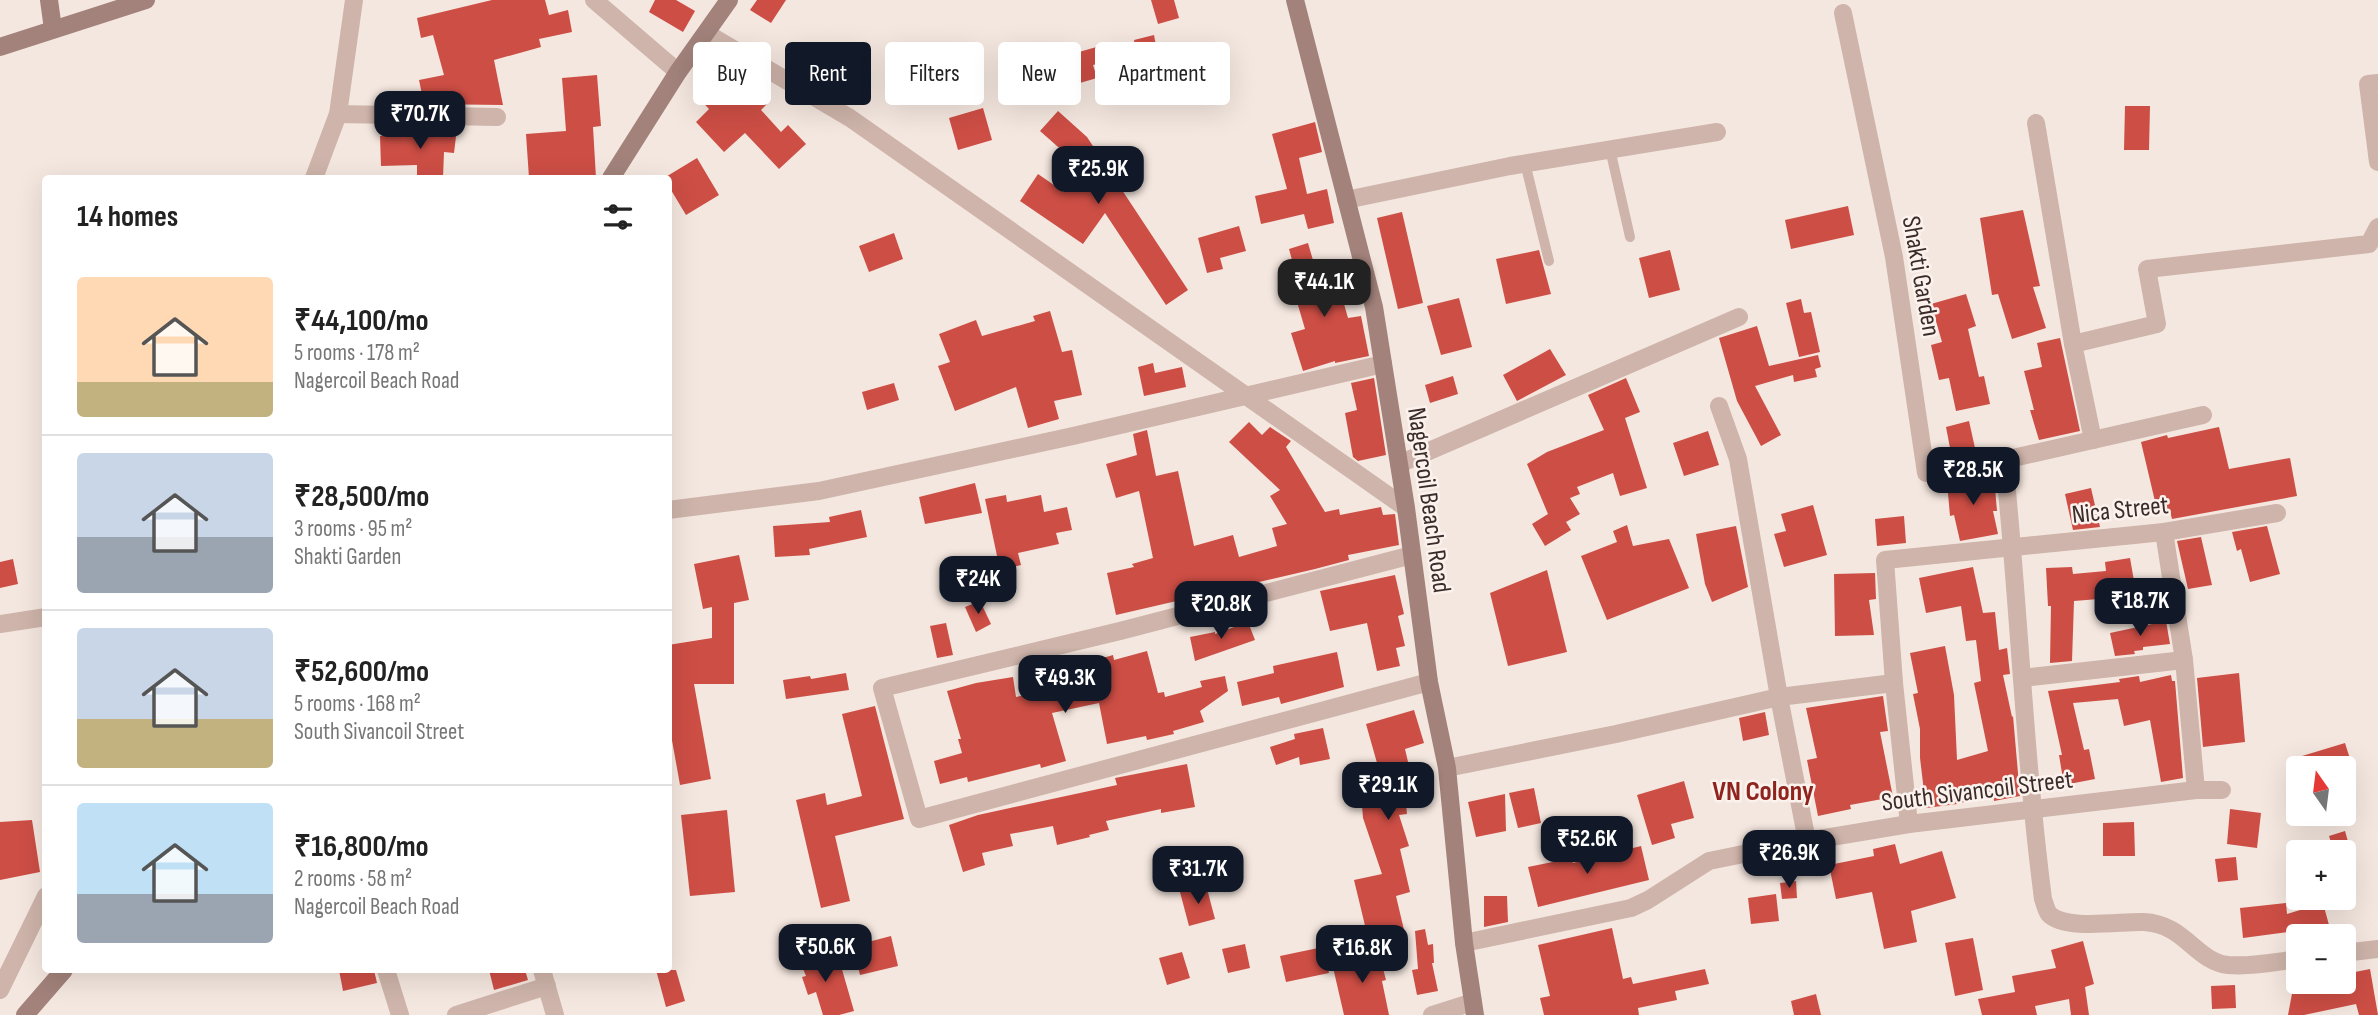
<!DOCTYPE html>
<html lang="en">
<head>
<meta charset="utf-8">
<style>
	:root { --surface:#fff; --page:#f6f6f6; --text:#222; --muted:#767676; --line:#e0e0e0; --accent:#111827 }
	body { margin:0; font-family:"Sofia Sans Condensed",sans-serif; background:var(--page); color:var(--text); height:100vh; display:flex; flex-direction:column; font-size:26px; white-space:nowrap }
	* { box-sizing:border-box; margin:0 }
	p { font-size:23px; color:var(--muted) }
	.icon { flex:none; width:38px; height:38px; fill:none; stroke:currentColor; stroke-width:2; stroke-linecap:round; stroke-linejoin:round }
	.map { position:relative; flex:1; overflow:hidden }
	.side { position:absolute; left:42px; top:175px; width:630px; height:798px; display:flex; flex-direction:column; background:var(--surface); border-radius:7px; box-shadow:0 7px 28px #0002 }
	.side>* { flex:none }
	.hud { position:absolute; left:693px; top:42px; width:665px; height:63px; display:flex; gap:14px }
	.needle { width:46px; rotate:346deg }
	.fabs { position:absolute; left:2286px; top:756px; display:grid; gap:14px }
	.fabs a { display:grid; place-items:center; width:70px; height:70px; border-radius:7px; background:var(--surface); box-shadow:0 7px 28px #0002; font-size:35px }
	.price { position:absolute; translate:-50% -60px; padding:0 16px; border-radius:14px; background:var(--accent); color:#fff; font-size:23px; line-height:46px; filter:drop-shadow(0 2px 4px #0008) }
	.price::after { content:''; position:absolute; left:50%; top:42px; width:21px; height:16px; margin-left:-10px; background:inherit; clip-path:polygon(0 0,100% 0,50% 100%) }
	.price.current { background:#222; color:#fff }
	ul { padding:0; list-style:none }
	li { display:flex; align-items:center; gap:21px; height:175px; padding:0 35px }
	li+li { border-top:2px solid var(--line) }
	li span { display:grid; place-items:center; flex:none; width:196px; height:140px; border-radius:7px; color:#555 }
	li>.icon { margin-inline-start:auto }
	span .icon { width:84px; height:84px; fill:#fffc; stroke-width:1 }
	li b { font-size:30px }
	h2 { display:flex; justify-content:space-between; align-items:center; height:84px; padding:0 35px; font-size:30px }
	.tag { padding:0 24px; border-radius:7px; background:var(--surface); box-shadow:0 7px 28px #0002; font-size:24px; line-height:63px }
	.tag.current { background:var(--accent); color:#fff }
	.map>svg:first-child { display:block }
	.building { fill:#cd4e45 }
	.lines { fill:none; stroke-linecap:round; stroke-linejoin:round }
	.lane { stroke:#ceb4aa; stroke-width:10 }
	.street { stroke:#ceb4aa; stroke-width:18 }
	.secondary { stroke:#a2827b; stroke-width:18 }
	.labels { text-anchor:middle; stroke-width:5; stroke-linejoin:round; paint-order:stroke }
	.street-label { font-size:26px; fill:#3b2c2a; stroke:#fbf2ed }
	.neighbourhood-label { font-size:28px; font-weight:bold; fill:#8f241e; stroke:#fbf2ed }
</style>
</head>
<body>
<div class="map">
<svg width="2378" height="1015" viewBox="0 0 2378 1015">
	<rect width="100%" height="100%" fill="#f4e7df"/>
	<g class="building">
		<polygon points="492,0 545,0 549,15 568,10 572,32 539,39 541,47 494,60 503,105 424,104 419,80 444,75 433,35 421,38 417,18"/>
		<polygon points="655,0 676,0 695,11 683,32 649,12"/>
		<polygon points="757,0 786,0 771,23 750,10"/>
		<polygon points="1151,0 1174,0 1179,18 1158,24"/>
		<polygon points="1154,35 1159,61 1139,66 1134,40"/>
		<polygon points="1100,46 1105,62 1093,65 1097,78 1073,85 1065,56"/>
		<polygon points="729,60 770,101 761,110 781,132 788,125 806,144 779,169 745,133 724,152 696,122 709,109 694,93"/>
		<polygon points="597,75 601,126 593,127 596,178 529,178 526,134 566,131 562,78"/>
		<polygon points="2125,106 2150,106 2149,150 2124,150"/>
		<polygon points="983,108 992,140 958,150 949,118"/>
		<polygon points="1058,111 1087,137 1188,290 1166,305 1105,213 1083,244 1020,201 1038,174 1064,192 1078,172 1066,154 1040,131"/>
		<polygon points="1315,122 1322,152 1299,158 1307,194 1327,189 1334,223 1308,229 1304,214 1261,224 1255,196 1287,189 1272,134"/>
		<polygon points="428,127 457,128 454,153 444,152 443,178 417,178 417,165 381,166 380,136 430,134"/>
		<polygon points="697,158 719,195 686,215 668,185 668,178 664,178"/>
		<polygon points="1848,206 1854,235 1791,249 1785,220"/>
		<polygon points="2023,210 2040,286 2033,287 2046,328 2012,339 1998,294 1992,295 1980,218"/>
		<polygon points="1402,212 1423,303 1398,309 1377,218"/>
		<polygon points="1239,226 1246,251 1220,258 1223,269 1207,273 1198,238"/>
		<polygon points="894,233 903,259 869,272 859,246"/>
		<polygon points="1308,243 1321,288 1338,283 1348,318 1361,316 1369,356 1335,363 1335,361 1303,371 1291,333 1305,329 1295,295 1301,293 1289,249"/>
		<polygon points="1539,250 1551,294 1506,304 1496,259"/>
		<polygon points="1670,250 1680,290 1649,298 1639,258"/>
		<polygon points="1966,294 1976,326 1968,329 1979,377 1984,376 1990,404 1956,411 1949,378 1939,380 1931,345 1942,342 1931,304"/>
		<polygon points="1459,298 1472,347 1441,355 1427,306"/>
		<polygon points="1801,299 1804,313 1811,312 1820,352 1799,357 1786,303"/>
		<polygon points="1050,311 1062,352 1072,350 1082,395 1054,401 1059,419 1028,428 1016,387 955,411 938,366 950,362 939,334 976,320 982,336 1035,321 1033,316"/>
		<polygon points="1757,326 1769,366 1818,355 1821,367 1815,369 1817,377 1794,382 1793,375 1755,386 1781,435 1761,446 1737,401 1719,338"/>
		<polygon points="2060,338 2080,431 2039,440 2030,410 2034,410 2024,371 2042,367 2037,343"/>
		<polygon points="1550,349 1566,375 1517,401 1503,375"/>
		<polygon points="1153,363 1155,373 1182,367 1186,387 1144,396 1138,367"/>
		<polygon points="1453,376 1458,394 1430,403 1425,385"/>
		<polygon points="1374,378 1386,455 1358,461 1353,457 1345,413 1357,410 1351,383"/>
		<polygon points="1626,378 1640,412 1625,418 1647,488 1620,496 1613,473 1577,487 1580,494 1570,498 1580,514 1566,522 1571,530 1545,546 1532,524 1548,514 1527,464 1547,452 1604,430 1588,395"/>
		<polygon points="894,383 899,400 867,410 862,392"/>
		<polygon points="1969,421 1975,448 1951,453 1946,427"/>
		<polygon points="1249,422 1262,435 1270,427 1291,441 1286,447 1325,512 1339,509 1340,515 1381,507 1383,515 1395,514 1399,545 1348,555 1349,560 1315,569 1116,615 1107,573 1134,567 1132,564 1153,558 1139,491 1116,498 1106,464 1137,455 1133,434 1147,430 1156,476 1178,471 1194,546 1233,535 1239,557 1277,546 1272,528 1287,524 1270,496 1280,490 1229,442"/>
		<polygon points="2219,427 2229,469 2290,458 2297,496 2172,519 2170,511 2158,514 2141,442 2167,435 2168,438"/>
		<polygon points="1708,431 1719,465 1684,476 1673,443"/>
		<polygon points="1994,477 1997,511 1993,511 1998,534 1960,541 1954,515 1950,516 1947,482"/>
		<polygon points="975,483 982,513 925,524 919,497"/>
		<polygon points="2091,488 2100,527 2073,530 2065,494"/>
		<polygon points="1006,495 1007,502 1041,495 1044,512 1067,507 1072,530 1056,533 1059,544 1018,553 1021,565 1000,570 985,499"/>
		<polygon points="1813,505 1827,555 1784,567 1774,534 1786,531 1781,514"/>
		<polygon points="861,510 867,537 809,549 810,555 775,557 773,526 830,522 829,517"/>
		<polygon points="1904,516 1906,543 1877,546 1875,519"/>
		<polygon points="1627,525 1633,546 1669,539 1689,588 1607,620 1581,556 1617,542 1613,531"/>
		<polygon points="1736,526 1748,587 1712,602 1705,584 1696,534"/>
		<polygon points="2267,526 2280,574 2250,582 2241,549 2237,551 2232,532"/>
		<polygon points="2201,537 2212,585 2188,589 2177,541"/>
		<polygon points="739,555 749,600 734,603 734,684 694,684 711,779 680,785 668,718 668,645 712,638 712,607 703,609 694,564"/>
		<polygon points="2130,558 2137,598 2112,602 2111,598 2074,601 2072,661 2050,663 2051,606 2048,606 2046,568 2072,567 2073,574 2106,571 2105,562"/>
		<polygon points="13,559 18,584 0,588 0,562"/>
		<polygon points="1973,567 1983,613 1995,612 1999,650 2007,648 2010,674 2003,675 2012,717 2013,716 2020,796 1994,801 1993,794 1957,804 1926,808 1920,758 1920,729 1913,694 1918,693 1910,653 1945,646 1954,695 1957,760 1988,751 1974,683 1981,681 1976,640 1966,641 1961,606 1926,613 1919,578"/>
		<polygon points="1547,570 1567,652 1508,666 1490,593"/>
		<polygon points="1875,573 1876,599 1869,600 1874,635 1835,636 1834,574"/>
		<polygon points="1395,575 1404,614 1398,616 1405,646 1396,648 1400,666 1377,671 1367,623 1330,631 1320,591"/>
		<polygon points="975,603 981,603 991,624 976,632 965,607"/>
		<polygon points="2166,621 2170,644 2143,647 2143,650 2134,651 2135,654 2115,656 2110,633"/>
		<polygon points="1248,622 1255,640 1195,661 1190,637 1215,632 1215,634"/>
		<polygon points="946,623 953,655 937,658 930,626"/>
		<polygon points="1147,651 1158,693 1164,692 1165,697 1202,687 1200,681 1225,676 1228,691 1200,711 1204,722 1173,731 1174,734 1147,740 1146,736 1107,744 1099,703 1052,713 1066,761 1041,768 1040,764 968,782 967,777 940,784 934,761 962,753 958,739 961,739 947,691 976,683 1013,677 1016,697 1056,688 1053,673 1113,655 1114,660"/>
		<polygon points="1337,652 1344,687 1281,704 1279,697 1242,706 1237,682 1274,673 1273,666"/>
		<polygon points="846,673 849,690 786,699 783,680 810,676 811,679"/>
		<polygon points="2239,673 2245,742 2203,747 2197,678"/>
		<polygon points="2171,675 2172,681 2175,681 2183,778 2161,782 2150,720 2124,726 2118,699 2073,703 2084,750 2089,749 2095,779 2064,785 2059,755 2062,755 2048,691 2120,682 2119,679 2139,676 2140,682"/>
		<polygon points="1883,696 1888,731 1880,732 1893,797 1850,805 1851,809 1818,816 1807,760 1817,758 1806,708"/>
		<polygon points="875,706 904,819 835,836 850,901 821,908 796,800 825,793 827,805 862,796 842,714"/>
		<polygon points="1414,710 1424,743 1405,749 1413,783 1404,785 1407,814 1399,815 1409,846 1400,849 1410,892 1396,896 1404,930 1368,938 1354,880 1382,874 1363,818 1361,793 1377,791 1372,764 1377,763 1366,724"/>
		<polygon points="1765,712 1769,735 1743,741 1739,718"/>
		<polygon points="1323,728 1330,759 1300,765 1299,757 1276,765 1270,747 1295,739 1294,734"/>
		<polygon points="2345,743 2351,762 2328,768 2306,768 2302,756"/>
		<polygon points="1187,764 1195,807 1161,813 1161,809 1106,821 1109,830 1089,835 1090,837 1057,845 1053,826 1010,834 1013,846 982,853 985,865 963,872 949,825 978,815 1117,785 1115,778"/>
		<polygon points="1684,781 1694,818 1671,824 1675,838 1652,845 1637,795"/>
		<polygon points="1534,788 1541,823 1518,828 1509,793"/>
		<polygon points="1505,794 1506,831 1476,837 1468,802"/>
		<polygon points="2230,809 2261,813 2257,848 2227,844"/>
		<polygon points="727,810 735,892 690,896 681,815"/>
		<polygon points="32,820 40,872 0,880 0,822"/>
		<polygon points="2134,822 2135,856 2103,856 2103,823"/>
		<polygon points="2345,831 2351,852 2334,852 2329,836"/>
		<polygon points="1895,844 1900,864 1942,851 1956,898 1911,911 1917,942 1884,949 1872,892 1836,899 1829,865 1874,856 1873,849"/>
		<polygon points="1641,846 1649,880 1538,907 1528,867 1572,858 1573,863"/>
		<polygon points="2236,857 2238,880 2218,882 2215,859"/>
		<polygon points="1796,881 1797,898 1782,899 1780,883"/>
		<polygon points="1206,885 1215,919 1189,926 1180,892"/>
		<polygon points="1776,894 1779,921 1751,924 1748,898"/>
		<polygon points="1484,896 1507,896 1508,922 1484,927"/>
		<polygon points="2286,903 2287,914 2323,903 2332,936 2305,936 2303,930 2243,938 2240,908"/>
		<polygon points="1612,928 1623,979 1631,977 1633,984 1705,969 1709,984 1675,991 1677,1000 1638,1008 1639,1015 1544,1015 1540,998 1550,996 1538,945"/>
		<polygon points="1425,929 1428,945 1433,944 1434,963 1432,963 1438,991 1417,995 1412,970 1418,969 1415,931"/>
		<polygon points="891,936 898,966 860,975 853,946"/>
		<polygon points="1973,938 1983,990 1955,996 1945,943"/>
		<polygon points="2083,941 2094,984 2085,987 2089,1015 2071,1015 2069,999 2035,1006 2037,1015 1982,1015 1978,999 2015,992 2012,976 2056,968 2051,950"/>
		<polygon points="811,943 822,971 841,966 854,1011 839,1015 823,1015 816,992 808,995 802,977 806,976 795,949"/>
		<polygon points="1245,944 1250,968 1228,973 1222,949"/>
		<polygon points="1323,947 1329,973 1286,982 1280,956"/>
		<polygon points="1378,949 1386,980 1382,981 1389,1015 1344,1015 1332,963"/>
		<polygon points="1182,952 1190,978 1167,985 1159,958"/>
		<polygon points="2370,969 2378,1015 2359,1015 2356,1004 2304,1015 2288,1015 2294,983 2313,987 2312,982 2352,982 2350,973"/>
		<polygon points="339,970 374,970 377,983 343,991"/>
		<polygon points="489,970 525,970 528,980 494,990"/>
		<polygon points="656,970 676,970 685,1001 666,1007"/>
		<polygon points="2235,985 2236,1008 2212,1009 2211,986"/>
		<polygon points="1816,994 1821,1015 1794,1015 1791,1001"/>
	</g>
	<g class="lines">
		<g class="lane">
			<polyline points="1610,149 1630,237"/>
			<polyline points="1525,163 1549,261"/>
		</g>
		<g class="street">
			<polyline points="594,0 678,72"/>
			<polyline points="1843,13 1894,257 1926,473 2004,460 2203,415"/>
			<polyline points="706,33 850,118 1406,508"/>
			<polyline points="2378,83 2368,84 2378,162"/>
			<polyline points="338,114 497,117"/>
			<polyline points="2036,123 2073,344 2093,440"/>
			<polyline points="314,178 338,114 354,0"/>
			<polyline points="1346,200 1510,166 1717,132"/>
			<polyline points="2073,344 2157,324 2147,269 2369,244 2378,227"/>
			<polyline points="1719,406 1738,459 1779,697 1807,841"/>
			<path d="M 2004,460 C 2019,606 2024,753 2043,899 C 2045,904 2046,910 2049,914 C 2065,931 2122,921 2144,922 C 2185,924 2195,961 2228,965 C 2251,967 2275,962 2298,959"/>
			<polyline points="1399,464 1739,317"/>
			<polyline points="668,510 819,491 1073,436 1383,364"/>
			<polyline points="2164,532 2184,660 2196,790"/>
			<polyline points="1412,555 1120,631 882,688 919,819 1429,682"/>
			<polyline points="0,624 46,617"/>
			<polyline points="2022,678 2184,660"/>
			<polyline points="1447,768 1616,734 1779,697 1894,683"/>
			<polyline points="1909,824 1894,683 1885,560 2164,532 2277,513"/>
			<polyline points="1464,943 1631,908 1648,900 1709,861 1807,841 1909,824 2196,790 2222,790"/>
			<polyline points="2343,953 2378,949"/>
			<polyline points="386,970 400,1015"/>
			<polyline points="542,970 555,1015"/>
			<polyline points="0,990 46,896"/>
			<polyline points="456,1015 547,986"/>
			<polyline points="1432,1015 1473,1002"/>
		</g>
		<g class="secondary">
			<polyline points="49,0 53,29"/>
			<polyline points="1295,0 1374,307 1406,508 1429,682 1447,768 1464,943 1475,1015"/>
			<polyline points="0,47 146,0"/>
			<polyline points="611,178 678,72 729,0"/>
			<polyline points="25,1015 64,970"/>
		</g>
	</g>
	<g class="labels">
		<g class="street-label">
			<text transform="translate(1922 276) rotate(80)" y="9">Shakti Garden</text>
			<text transform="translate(1430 500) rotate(82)" y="9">Nagercoil Beach Road</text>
			<text transform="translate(2120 509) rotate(-6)" y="9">Nica Street</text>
			<text transform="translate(1977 790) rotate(-7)" y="9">South Sivancoil Street</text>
		</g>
		<g class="neighbourhood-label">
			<text x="1763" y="800">VN Colony</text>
		</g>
	</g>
</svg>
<div class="fabs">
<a><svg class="needle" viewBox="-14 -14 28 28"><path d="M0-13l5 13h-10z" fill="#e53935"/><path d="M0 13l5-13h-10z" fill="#767676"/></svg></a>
<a>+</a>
<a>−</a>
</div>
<b class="price" style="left:420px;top:151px">₹70.7K</b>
<b class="price" style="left:1098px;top:206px">₹25.9K</b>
<b class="price current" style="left:1324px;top:319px">₹44.1K</b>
<b class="price" style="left:1973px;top:507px">₹28.5K</b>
<b class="price" style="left:978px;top:616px">₹24K</b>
<b class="price" style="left:2140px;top:638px">₹18.7K</b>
<b class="price" style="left:1221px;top:641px">₹20.8K</b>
<b class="price" style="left:1065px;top:715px">₹49.3K</b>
<b class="price" style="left:1388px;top:822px">₹29.1K</b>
<b class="price" style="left:1587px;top:876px">₹52.6K</b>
<b class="price" style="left:1789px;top:890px">₹26.9K</b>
<b class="price" style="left:1198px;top:906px">₹31.7K</b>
<b class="price" style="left:825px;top:984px">₹50.6K</b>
<b class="price" style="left:1362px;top:985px">₹16.8K</b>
<div class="hud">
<a class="tag">Buy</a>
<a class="tag current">Rent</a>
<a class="tag">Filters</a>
<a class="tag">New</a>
<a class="tag">Apartment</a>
</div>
<section class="side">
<h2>14 homes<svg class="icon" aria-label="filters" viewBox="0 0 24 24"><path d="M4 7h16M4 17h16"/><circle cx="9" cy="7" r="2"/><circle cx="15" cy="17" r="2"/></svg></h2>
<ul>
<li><span style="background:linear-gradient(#ffd9b3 75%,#c2b280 0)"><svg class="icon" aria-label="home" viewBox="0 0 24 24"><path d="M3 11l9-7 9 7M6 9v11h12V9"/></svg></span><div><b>₹44,100/mo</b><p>5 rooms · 178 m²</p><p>Nagercoil Beach Road</p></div></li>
<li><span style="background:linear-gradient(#c9d6e8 60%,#9aa5b1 0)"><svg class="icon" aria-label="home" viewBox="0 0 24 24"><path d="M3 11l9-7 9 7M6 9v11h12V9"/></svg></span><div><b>₹28,500/mo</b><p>3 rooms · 95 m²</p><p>Shakti Garden</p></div></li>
<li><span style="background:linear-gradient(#c9d6e8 65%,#c2b280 0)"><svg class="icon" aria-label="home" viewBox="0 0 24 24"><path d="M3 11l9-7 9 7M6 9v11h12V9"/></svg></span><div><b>₹52,600/mo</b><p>5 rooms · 168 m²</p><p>South Sivancoil Street</p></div></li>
<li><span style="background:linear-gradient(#bfe0f5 65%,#9aa5b1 0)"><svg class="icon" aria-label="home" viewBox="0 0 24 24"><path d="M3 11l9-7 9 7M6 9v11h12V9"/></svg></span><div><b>₹16,800/mo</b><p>2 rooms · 58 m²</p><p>Nagercoil Beach Road</p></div></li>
</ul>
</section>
</div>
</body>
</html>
